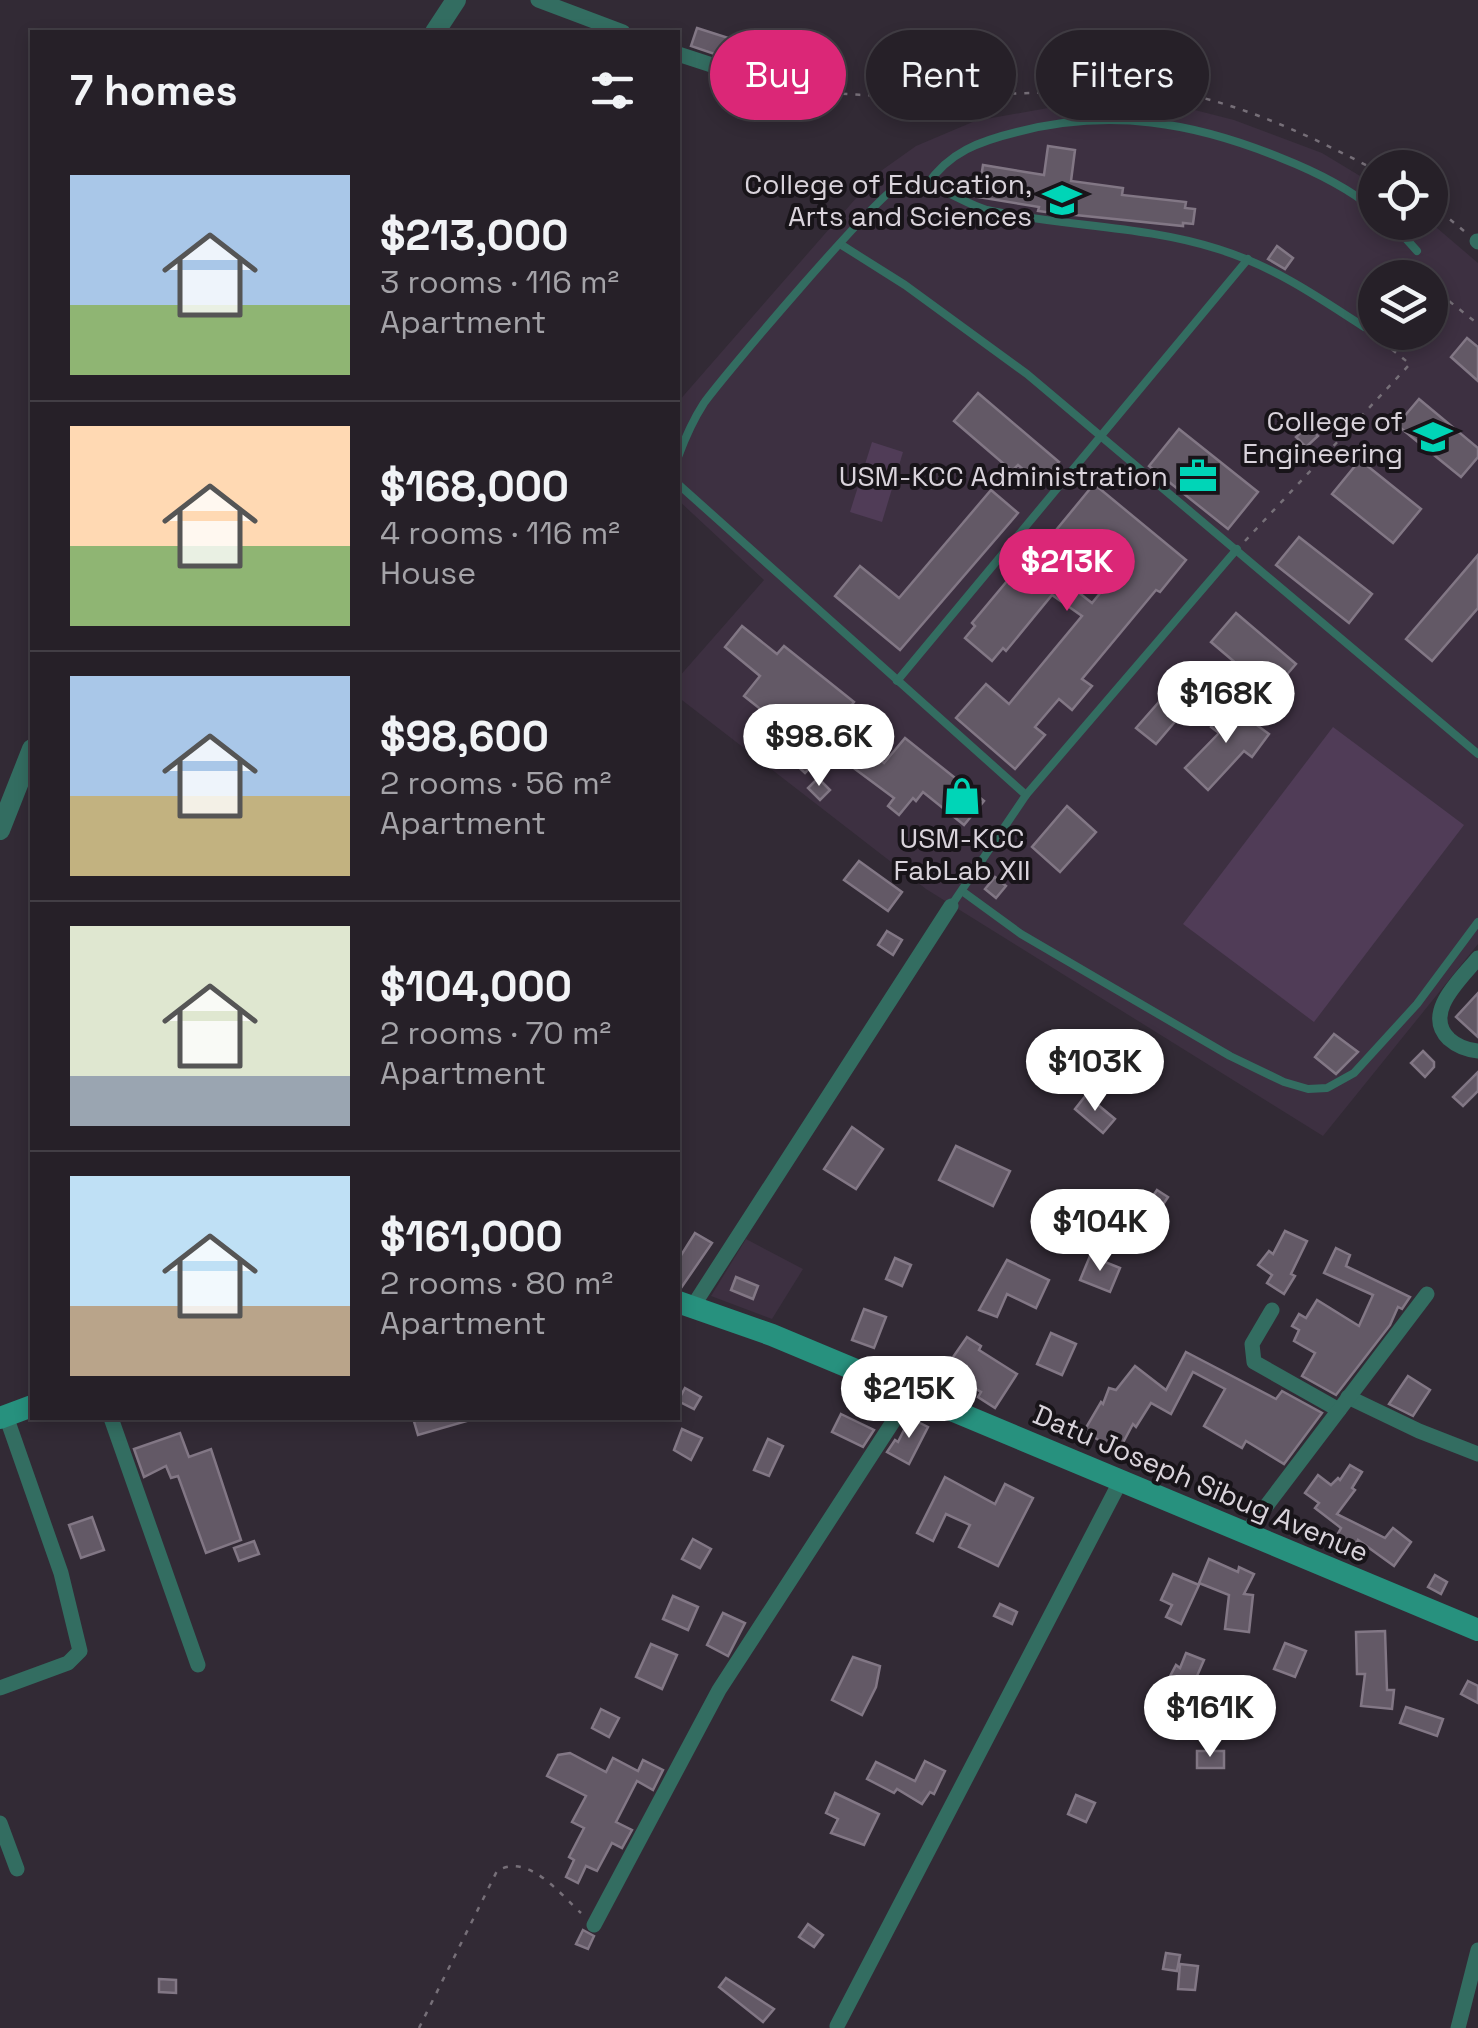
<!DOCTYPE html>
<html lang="en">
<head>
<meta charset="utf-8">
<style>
	:root { --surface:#262028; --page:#2e2830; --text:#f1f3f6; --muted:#a4a3a8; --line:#423e45; --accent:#db2777 }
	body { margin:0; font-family:"Space Grotesk",sans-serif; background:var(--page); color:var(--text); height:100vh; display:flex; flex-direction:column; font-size:38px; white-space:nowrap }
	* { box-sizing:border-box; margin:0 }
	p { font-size:32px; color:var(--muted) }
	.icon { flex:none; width:55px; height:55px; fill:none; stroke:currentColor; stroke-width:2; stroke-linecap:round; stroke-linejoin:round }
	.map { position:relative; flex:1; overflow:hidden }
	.details { position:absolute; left:30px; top:30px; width:650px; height:1390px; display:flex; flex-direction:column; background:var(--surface); border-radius:0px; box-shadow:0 5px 15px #0003,0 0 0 2px var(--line) }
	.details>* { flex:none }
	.hud { position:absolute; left:710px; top:30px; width:618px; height:90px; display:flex; gap:20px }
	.buttons { position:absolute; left:1358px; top:150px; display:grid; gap:20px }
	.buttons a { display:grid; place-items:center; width:90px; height:90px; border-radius:50%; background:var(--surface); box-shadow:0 5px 15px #0003,0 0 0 2px var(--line); font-size:50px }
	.price { position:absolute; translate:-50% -85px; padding:0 22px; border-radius:35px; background:#fff; color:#222; font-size:32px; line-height:65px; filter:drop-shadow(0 2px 5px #0008) }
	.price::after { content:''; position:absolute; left:50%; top:60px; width:30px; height:22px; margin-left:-15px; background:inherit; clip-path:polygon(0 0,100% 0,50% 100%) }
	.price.selected { background:var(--accent); color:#fff }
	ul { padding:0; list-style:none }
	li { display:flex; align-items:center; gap:30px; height:250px; padding:0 40px }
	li+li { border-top:2px solid var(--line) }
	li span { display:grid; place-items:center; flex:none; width:280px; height:200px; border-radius:0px; color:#555 }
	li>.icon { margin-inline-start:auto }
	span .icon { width:120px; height:120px; fill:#fffc; stroke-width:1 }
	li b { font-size:42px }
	h2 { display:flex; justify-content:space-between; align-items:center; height:120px; padding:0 40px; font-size:42px }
	.pill { padding:0 35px; border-radius:45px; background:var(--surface); box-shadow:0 5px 15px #0003,0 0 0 2px var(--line); font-size:35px; line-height:90px }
	.pill.selected { background:var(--accent); color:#fff }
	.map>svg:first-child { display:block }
	.built { fill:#3d3041; fill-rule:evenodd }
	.green { fill:#503c57 }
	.building { fill:#635966; stroke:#827785; stroke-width:2.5; fill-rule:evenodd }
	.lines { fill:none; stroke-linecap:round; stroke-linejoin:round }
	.path { stroke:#766f78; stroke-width:2.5; stroke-dasharray:5 8; stroke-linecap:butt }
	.service { stroke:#336d61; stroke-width:8 }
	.minor { stroke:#336d61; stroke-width:15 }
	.tertiary { stroke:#336d61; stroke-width:20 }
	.secondary { stroke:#27917e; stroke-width:22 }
	.labels { text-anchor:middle; stroke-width:8; stroke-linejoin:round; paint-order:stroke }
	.poi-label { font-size:28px; fill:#d9d3db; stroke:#181419; text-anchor:end }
	.street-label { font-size:28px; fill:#d9d3db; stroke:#181419 }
</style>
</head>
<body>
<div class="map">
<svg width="1478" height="2028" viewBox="0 0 1478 2028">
	<rect width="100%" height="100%" fill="#322a35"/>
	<g class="built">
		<path d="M 1128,105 L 1187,108 L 1234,120 L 1322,153 L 1375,185 L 1375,222 L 1430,222 L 1478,263 L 1478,944 L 1323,1136 L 926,889 L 678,697 L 678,678 L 764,580 L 678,500 L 678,402 L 878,173 L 916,146 L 975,121 L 1048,108 ZM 1375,278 L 1430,278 L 1430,332 L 1375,332 Z"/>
		<polygon points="746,1239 803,1269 772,1319 711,1296"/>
	</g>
	<g class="green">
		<polygon points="872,442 903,452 882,522 850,512"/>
		<polygon points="1333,727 1464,825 1314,1022 1183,924"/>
	</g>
	<g class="building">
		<polygon points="697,28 741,42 735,61 691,46"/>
		<polygon points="1048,146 1075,150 1071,181 1123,188 1122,195 1186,202 1185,208 1195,209 1193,224 1183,223 1183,226 1046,212 1038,211 1039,207 978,197 983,165 1044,175"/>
		<polygon points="1277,246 1293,258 1285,269 1268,259"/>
		<polygon points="1467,338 1478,347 1478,381 1451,357"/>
		<polygon points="978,393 1059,462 1040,484 1018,465 1012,471 954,421"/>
		<polygon points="1419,399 1478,448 1478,457 1461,477 1397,425"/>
		<polygon points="1308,426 1318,436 1306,447 1296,437"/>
		<polygon points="1179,429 1258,492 1228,529 1149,466"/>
		<polygon points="1360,460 1421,509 1393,543 1332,494"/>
		<path d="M 1094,484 L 1186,560 L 1160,592 L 1156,590 L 1082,679 L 1092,686 L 1072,710 L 1059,699 L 1035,727 L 1045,735 L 1015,769 L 956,718 L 986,684 L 1009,704 L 1082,616 L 1052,595 L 1006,651 L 1003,648 L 992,661 L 965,638 L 975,626 L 972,623 L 1048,532 L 1052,535 ZM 1096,542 L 1124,564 L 1092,603 L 1064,581 Z"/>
		<polygon points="991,490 1018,513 900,650 835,596 860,566 899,598"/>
		<polygon points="1299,537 1372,594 1349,623 1276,565"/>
		<polygon points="1478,555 1478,608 1432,661 1406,639"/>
		<polygon points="1236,613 1296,664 1271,693 1211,642"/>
		<polygon points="742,626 777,654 784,646 854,702 822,743 828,749 805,773 779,749 792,734 744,696 760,676 725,647"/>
		<polygon points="1166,694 1185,710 1156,744 1136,728"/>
		<polygon points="1228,704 1269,734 1252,757 1244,751 1208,790 1185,768 1219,733 1211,727"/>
		<polygon points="905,738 984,801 964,825 923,792 916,801 913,798 899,815 888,806 894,798 855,769 869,751 884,763"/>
		<polygon points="818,778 830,790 820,800 808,788"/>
		<polygon points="1067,806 1096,832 1060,872 1032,847"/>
		<polygon points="859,861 902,892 888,911 844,880"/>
		<polygon points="995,877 1006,886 996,898 985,889"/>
		<polygon points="887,931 902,940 893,955 878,945"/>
		<polygon points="1478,993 1478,1037 1456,1017"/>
		<polygon points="1334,1034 1358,1052 1336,1074 1315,1057"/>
		<polygon points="1423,1051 1434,1062 1434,1067 1425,1077 1411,1063"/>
		<polygon points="1478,1072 1478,1091 1463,1106 1453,1097"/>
		<polygon points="1086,1095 1115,1119 1103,1133 1075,1109"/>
		<polygon points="852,1127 883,1149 856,1189 824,1169"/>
		<polygon points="956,1146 1010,1171 993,1206 939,1180"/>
		<polygon points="1157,1190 1168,1197 1160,1209 1149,1202"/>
		<polygon points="1285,1231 1307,1241 1291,1274 1295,1276 1284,1294 1267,1283 1272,1275 1258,1265 1269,1251 1273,1254"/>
		<polygon points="695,1233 712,1243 681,1288 678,1287 678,1260"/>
		<polygon points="1336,1248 1350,1255 1346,1266 1410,1297 1402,1309 1398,1307 1390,1325 1336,1395 1302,1376 1315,1353 1294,1341 1299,1330 1292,1326 1299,1314 1306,1318 1317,1300 1359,1326 1373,1295 1324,1273"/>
		<polygon points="1090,1256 1120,1268 1110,1292 1080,1280"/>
		<polygon points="895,1258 911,1265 902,1286 886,1279"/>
		<polygon points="1007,1260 1049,1280 1036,1308 1007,1294 997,1317 979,1310"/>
		<polygon points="736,1277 758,1286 753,1299 731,1290"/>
		<polygon points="864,1309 886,1317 874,1348 852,1340"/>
		<polygon points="1051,1333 1076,1344 1062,1375 1037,1364"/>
		<polygon points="967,1337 981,1346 979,1350 1017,1374 995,1408 978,1397 981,1392 944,1370"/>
		<polygon points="1186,1352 1276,1399 1282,1391 1322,1413 1284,1464 1246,1441 1242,1448 1204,1426 1225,1389 1193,1372 1171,1414 1151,1403 1136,1427 1133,1424 1118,1452 1084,1431 1101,1402 1103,1404 1109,1388 1116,1390 1135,1366 1166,1390"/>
		<polygon points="1408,1376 1430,1390 1413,1416 1389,1404"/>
		<polygon points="685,1388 701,1397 694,1409 678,1401"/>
		<polygon points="841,1414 874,1430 863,1447 832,1432"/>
		<polygon points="413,1418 466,1418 467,1421 418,1435"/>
		<polygon points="910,1418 928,1427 909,1464 887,1452 895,1440 898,1442"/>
		<polygon points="682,1429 702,1438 691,1460 674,1450"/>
		<polygon points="180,1433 189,1457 211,1449 241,1540 206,1553 178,1476 171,1478 166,1466 144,1477 134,1449"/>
		<polygon points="768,1439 783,1446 769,1476 754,1470"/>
		<polygon points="1350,1465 1362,1472 1352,1488 1355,1490 1337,1514 1385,1538 1393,1528 1411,1542 1394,1566 1358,1540 1353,1551 1334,1541 1341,1528 1315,1508 1319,1503 1305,1493 1318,1475 1331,1485 1338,1478 1340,1480"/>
		<polygon points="945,1477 995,1504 1005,1484 1033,1498 998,1566 959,1547 970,1525 946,1514 933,1541 917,1533"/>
		<polygon points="92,1517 104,1550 81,1558 69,1525"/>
		<polygon points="693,1539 711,1549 700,1568 682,1559"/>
		<polygon points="254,1541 259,1554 239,1561 234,1548"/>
		<polygon points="1209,1559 1238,1572 1239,1567 1254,1574 1244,1594 1253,1595 1249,1632 1225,1629 1229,1595 1199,1583"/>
		<polygon points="1173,1574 1199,1585 1181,1624 1166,1617 1172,1605 1161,1600"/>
		<polygon points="1435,1575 1447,1582 1441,1594 1428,1587"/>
		<polygon points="673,1596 698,1607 688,1630 663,1619"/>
		<polygon points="1000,1604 1017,1612 1012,1624 994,1616"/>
		<polygon points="723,1613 745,1623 728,1656 707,1645"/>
		<polygon points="1385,1631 1387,1690 1394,1690 1392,1709 1361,1706 1365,1674 1357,1674 1356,1632"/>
		<polygon points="1285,1643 1306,1651 1295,1677 1274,1669"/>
		<polygon points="651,1644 677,1655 662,1689 636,1677"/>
		<polygon points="1186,1653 1204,1660 1197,1676 1202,1678 1193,1697 1166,1684 1176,1665 1180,1668"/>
		<polygon points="853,1657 880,1666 876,1687 862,1715 832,1700"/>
		<polygon points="1468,1681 1478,1686 1478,1703 1461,1694"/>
		<polygon points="1406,1707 1443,1719 1437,1736 1400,1723"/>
		<polygon points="601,1709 619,1718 609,1737 592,1728"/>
		<rect x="1197" y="1751" width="27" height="17"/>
		<polygon points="570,1753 606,1772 613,1758 638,1771 643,1760 663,1770 653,1790 637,1781 616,1822 632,1830 622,1848 612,1843 597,1871 586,1866 578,1883 566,1877 574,1860 569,1857 584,1828 572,1822 586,1796 547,1776 558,1755"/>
		<polygon points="925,1761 945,1771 934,1794 930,1792 922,1804 897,1789 894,1793 867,1779 876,1762 915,1781"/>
		<polygon points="835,1793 879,1814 864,1845 831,1833 838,1819 826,1813"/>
		<polygon points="1076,1795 1095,1803 1086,1822 1068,1814"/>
		<polygon points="808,1924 823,1935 814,1947 799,1937"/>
		<polygon points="583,1930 594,1936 588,1949 576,1944"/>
		<polygon points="1166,1953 1180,1955 1177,1971 1163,1969"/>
		<polygon points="1180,1964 1198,1966 1195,1990 1178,1989"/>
		<polygon points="726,1978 774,2009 763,2022 719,1987"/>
		<polygon points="159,1979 176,1980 176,1993 159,1992"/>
	</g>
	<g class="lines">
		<g class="path">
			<path d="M 778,85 C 879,105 982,92 1084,92 C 1118,91 1157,88 1191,95 C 1255,110 1317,139 1375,170"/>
			<polyline points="1430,203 1464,231"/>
			<polyline points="1430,296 1435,290 1478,324"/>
			<polyline points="1387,345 1398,332"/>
			<polyline points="1245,541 1410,364 1374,335"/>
			<path d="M 419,2028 L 497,1871 C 528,1852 560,1894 581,1913"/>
		</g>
		<g class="service">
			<path d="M 927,185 C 949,152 980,141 1017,132 C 1110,108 1193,122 1281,158 C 1314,171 1347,187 1375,210"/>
			<polyline points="1391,222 1417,251"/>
			<polyline points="840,244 905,285 1027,374 1478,754"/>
			<path d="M 678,457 C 685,438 693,420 704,403 C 724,375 881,190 901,184 C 930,176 960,203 987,210 C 1063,227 1143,225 1218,249 C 1273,266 1317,296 1364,327"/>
			<polyline points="678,484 1026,795"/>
			<polyline points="897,681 1248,259"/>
			<polyline points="962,891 1021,934 1230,1056 1284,1082 1308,1089 1327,1088 1354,1073 1417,1004 1478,922"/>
			<polyline points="951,906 1026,795 1237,549"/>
		</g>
		<g class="minor">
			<polyline points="538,0 623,32"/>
			<polyline points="678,54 764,82"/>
			<polyline points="1477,241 1478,242"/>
			<path d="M 1478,958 C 1461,979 1422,1013 1449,1039 C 1458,1047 1467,1050 1478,1051"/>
			<polyline points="693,1306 951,906"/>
			<polyline points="1272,1310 1252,1344 1254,1362 1339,1410"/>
			<polyline points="1348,1397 1419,1431 1478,1454"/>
			<polyline points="111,1418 198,1665"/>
			<polyline points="1245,1534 1427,1294"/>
			<polyline points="0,1688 68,1663 80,1651 61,1573 6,1416"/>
			<polyline points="0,1823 17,1869"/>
			<polyline points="594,1925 719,1690 911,1394"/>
			<polyline points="837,2026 1120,1482"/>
			<polyline points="1458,2028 1478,1950"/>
		</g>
		<g class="tertiary">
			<polyline points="435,32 456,0"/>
			<polyline points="0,830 32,749"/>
		</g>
		<g class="secondary">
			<polyline points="678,1302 772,1335 1478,1630"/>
			<polyline points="0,1418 32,1406"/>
		</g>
	</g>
	<defs>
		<g id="university-bare" transform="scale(3)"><path d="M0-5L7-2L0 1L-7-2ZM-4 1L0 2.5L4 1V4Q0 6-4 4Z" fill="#00d5b7" stroke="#181419" stroke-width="2.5" paint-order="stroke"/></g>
		<g id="office-bare" transform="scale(3)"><path d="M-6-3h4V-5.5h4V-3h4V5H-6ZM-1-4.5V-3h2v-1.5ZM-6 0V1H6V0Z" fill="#00d5b7" stroke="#181419" stroke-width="2.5" paint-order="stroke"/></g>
		<g id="shop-bare" transform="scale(3)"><path d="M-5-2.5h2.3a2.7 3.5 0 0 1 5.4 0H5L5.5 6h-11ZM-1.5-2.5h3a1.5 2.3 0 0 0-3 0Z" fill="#00d5b7" stroke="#181419" stroke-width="2.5" paint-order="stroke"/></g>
	</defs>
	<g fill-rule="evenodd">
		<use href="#university-bare" x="1062" y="200"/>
		<use href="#university-bare" x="1433" y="437"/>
		<use href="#office-bare" x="1198" y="476"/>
		<use href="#shop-bare" x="962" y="796"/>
	</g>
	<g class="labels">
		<g class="poi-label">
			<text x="1032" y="194">College of Education,<tspan x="1032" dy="32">Arts and Sciences</tspan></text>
			<text x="1403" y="431">College of<tspan x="1403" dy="32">Engineering</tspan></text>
			<text x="1168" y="486">USM-KCC Administration</text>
			<text x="962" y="848" text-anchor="middle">USM-KCC<tspan x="962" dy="32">FabLab XII</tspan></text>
		</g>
		<g class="street-label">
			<text transform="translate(1201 1483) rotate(23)" y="10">Datu Joseph Sibug Avenue</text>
		</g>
	</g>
</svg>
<div class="buttons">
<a><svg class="icon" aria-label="locate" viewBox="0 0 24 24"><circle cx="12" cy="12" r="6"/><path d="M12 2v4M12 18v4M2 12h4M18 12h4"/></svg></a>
<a><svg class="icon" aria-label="layers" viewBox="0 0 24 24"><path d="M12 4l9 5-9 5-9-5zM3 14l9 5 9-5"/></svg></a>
</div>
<b class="price selected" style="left:1067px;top:614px">$213K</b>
<b class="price" style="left:1226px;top:746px">$168K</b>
<b class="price" style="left:819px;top:789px">$98.6K</b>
<b class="price" style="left:1095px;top:1114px">$103K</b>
<b class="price" style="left:1100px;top:1274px">$104K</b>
<b class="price" style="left:909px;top:1441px">$215K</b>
<b class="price" style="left:1210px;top:1760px">$161K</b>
<div class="hud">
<a class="pill selected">Buy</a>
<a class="pill">Rent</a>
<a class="pill">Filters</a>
</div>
<section class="details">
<h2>7 homes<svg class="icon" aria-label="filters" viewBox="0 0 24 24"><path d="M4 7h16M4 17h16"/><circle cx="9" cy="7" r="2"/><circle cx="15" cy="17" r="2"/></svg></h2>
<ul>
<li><span style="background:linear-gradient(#a9c7e8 65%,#8fb573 0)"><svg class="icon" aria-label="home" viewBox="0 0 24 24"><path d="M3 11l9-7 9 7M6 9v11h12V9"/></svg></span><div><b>$213,000</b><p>3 rooms · 116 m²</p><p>Apartment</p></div></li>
<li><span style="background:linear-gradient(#ffd9b3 60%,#8fb573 0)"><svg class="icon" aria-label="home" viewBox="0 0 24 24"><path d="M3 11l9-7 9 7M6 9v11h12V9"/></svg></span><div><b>$168,000</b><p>4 rooms · 116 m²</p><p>House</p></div></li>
<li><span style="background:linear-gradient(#a9c7e8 60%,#c2b280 0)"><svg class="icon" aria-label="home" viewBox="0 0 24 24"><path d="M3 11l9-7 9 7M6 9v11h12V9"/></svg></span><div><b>$98,600</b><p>2 rooms · 56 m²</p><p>Apartment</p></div></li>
<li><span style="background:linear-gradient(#dfe7d0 75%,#9aa5b1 0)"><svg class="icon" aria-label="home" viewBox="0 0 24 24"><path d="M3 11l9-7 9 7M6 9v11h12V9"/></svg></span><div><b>$104,000</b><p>2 rooms · 70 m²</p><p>Apartment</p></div></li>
<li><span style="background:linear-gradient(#bfe0f5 65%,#b9a48a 0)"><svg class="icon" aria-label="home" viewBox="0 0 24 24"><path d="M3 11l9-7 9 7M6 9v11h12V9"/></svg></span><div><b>$161,000</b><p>2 rooms · 80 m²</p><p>Apartment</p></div></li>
</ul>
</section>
</div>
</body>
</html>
